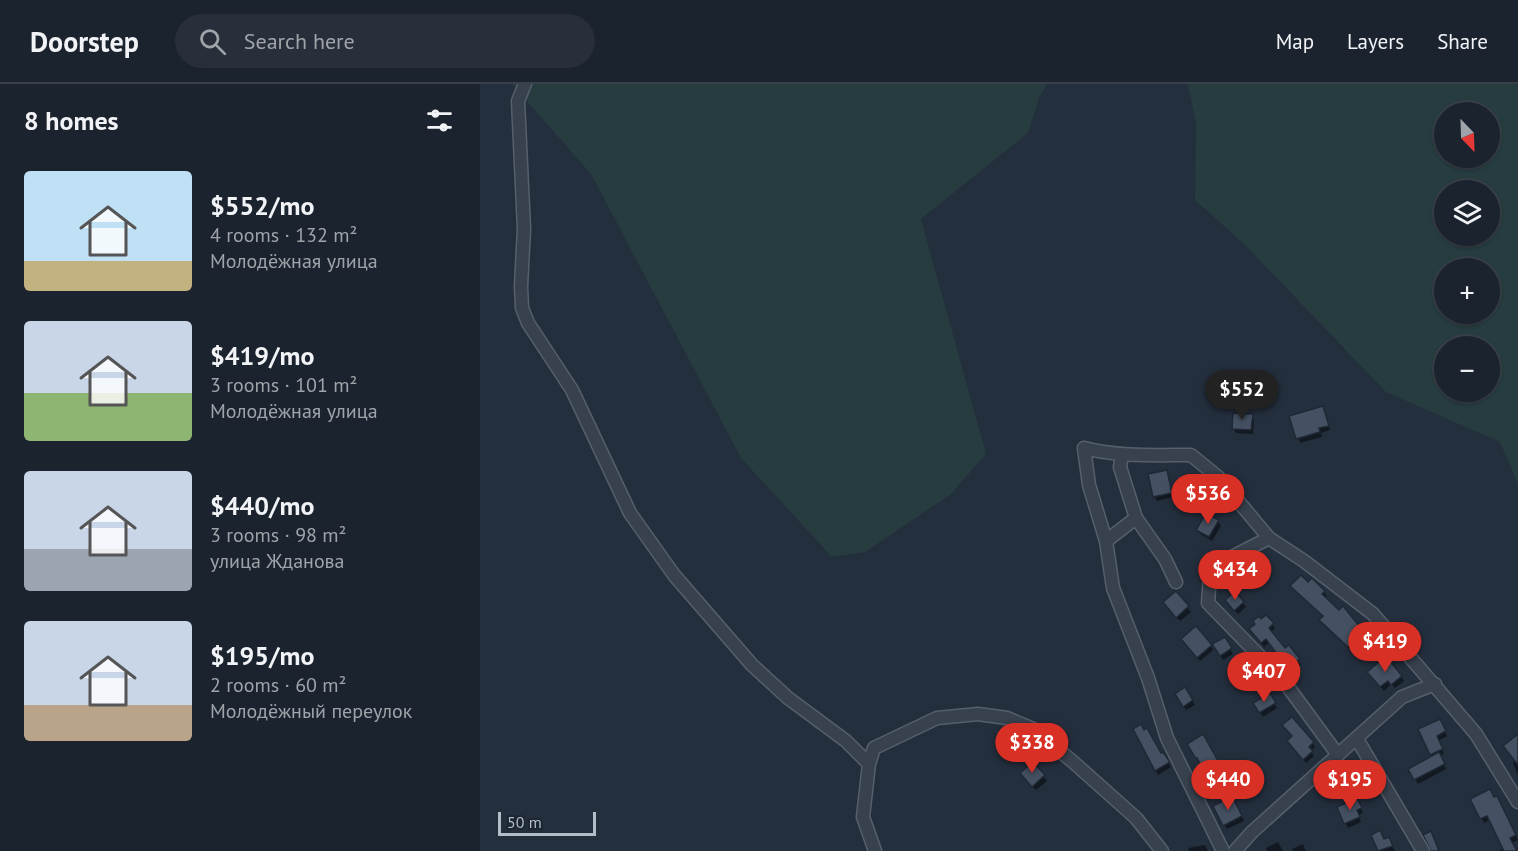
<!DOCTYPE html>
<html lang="en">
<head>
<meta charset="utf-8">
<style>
	:root { --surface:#1b232e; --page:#282f3a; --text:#f1f3f6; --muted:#a0a4aa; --line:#39404a; --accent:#d93025 }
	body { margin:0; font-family:"PT Sans",sans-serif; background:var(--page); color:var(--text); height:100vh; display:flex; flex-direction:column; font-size:22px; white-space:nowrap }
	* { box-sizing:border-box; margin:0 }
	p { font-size:20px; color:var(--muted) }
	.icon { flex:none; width:33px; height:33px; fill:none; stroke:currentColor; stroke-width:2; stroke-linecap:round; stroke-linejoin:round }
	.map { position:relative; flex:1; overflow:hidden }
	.sheet { display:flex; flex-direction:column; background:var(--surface); width:480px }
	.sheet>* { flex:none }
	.needle { width:39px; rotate:157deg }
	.buttons { position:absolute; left:954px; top:18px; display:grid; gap:12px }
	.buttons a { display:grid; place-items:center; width:66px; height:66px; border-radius:50%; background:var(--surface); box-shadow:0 2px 4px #0004,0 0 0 2px var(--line); font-size:30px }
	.scale { position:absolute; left:18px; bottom:15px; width:98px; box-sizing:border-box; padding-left:6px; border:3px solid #b4bcc9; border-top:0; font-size:16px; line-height:21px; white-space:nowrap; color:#b4bcc9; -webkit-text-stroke:4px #1d2633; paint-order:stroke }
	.price { position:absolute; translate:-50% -51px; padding:0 14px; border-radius:21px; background:var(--accent); color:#fff; font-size:20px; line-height:39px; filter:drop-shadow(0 2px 3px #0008) }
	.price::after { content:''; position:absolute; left:50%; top:36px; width:18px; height:14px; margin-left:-9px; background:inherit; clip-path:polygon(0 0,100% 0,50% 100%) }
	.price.current { background:#222; color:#fff }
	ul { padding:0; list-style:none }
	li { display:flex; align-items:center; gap:18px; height:150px; padding:0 24px }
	li span { display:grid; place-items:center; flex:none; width:168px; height:120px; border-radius:6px; color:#555 }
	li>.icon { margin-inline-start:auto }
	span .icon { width:72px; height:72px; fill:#fffc; stroke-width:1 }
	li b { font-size:26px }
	h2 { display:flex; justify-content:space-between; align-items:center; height:72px; padding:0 24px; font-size:26px }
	header { display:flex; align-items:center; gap:36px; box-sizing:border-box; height:84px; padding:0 30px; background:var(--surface); border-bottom:2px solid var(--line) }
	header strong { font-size:28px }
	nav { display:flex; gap:33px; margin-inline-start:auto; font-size:21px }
	.search { width:420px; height:54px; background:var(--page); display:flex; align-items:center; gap:15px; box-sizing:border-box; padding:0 21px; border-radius:33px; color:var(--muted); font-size:22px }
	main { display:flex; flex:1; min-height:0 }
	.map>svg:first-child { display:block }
	.green { fill:#263c3f; fill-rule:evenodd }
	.shadow { fill:#0007 }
	.building { fill:#455162; stroke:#1f2835; stroke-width:1.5 }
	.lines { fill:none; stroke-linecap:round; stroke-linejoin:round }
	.street-casing { stroke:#565f6c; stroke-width:15 }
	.street { stroke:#38414e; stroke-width:12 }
</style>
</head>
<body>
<header>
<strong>Doorstep</strong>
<div class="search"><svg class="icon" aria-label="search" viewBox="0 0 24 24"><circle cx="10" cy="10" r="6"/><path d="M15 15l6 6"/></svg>Search here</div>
<nav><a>Map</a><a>Layers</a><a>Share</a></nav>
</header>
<main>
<section class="sheet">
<h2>8 homes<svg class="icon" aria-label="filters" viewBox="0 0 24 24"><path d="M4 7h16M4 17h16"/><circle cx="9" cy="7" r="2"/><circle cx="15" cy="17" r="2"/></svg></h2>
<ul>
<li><span style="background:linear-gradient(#bfe0f5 75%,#c2b280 0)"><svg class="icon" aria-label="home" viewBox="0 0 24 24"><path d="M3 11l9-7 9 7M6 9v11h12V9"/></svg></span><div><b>$552/mo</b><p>4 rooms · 132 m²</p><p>Молодёжная улица</p></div></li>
<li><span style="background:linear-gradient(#c9d6e8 60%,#8fb573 0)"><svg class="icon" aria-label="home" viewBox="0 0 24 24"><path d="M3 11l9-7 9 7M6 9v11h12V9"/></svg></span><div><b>$419/mo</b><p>3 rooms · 101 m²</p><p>Молодёжная улица</p></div></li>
<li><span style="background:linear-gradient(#c9d6e8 65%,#9aa5b1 0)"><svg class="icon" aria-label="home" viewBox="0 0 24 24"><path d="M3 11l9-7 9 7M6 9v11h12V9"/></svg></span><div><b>$440/mo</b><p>3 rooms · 98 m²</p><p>улица Жданова</p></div></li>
<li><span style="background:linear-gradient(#c9d6e8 70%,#b9a48a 0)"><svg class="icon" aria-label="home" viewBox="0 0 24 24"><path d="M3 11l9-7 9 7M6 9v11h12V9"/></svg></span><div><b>$195/mo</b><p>2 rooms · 60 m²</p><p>Молодёжный переулок</p></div></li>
</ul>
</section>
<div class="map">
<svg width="1038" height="767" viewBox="0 0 1038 767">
	<rect width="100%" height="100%" fill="#242f3e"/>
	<g class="green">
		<polygon points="32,0 567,0 559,14 548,49 441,135 506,370 470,411 385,468 352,473 261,374 111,90"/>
		<path d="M 708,0 L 1038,0 L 1038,400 L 1020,358 L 906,308 L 764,160 L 715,116 L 716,40 ZM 964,28 L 1010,28 L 1010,74 L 964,74 ZM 964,106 L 1010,106 L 1010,152 L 964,152 ZM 964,184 L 1010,184 L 1010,230 L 964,230 ZM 964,262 L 1010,262 L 1010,308 L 964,308 Z"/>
	</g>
	<g class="shadow">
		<polygon points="842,323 850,346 841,349 842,353 820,359 811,333"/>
		<polygon points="772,332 774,336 773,350 756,349 753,344"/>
		<polygon points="686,388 693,413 677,417 674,412"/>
		<polygon points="704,410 737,411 739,415 727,431 707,415"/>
		<polygon points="738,437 741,442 732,457 720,450 718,446"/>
		<polygon points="828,500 844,508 847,512 845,514 883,548 885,553 871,566 843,541 841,536 844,533 812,503"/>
		<polygon points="696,509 711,528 700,537 687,523"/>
		<polygon points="763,519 766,523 758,530 749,521"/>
		<polygon points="792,540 795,545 790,548 805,566 809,563 821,581 811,588 789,559 784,563 774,550"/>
		<polygon points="744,555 753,570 743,576 734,561"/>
		<polygon points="705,559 731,562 733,566 720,577"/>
		<polygon points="921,592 924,597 915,604 911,600 904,607 892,593"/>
		<polygon points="705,605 715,621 706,626 697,611"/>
		<polygon points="789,611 797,624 783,633 775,620"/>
		<polygon points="959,637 967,652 958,657 964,670 959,672 966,685 938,700 930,685 953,673 940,646"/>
		<polygon points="655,646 680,671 683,670 691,683 678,691"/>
		<polygon points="723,652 747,696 734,703 721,678 719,678 709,660"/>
		<polygon points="1038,652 1038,691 1033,679 1036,677"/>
		<polygon points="813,653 833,659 835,663 831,667 834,672 826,679 811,662"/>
		<polygon points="553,680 567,697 556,706 544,694"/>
		<polygon points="752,714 764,737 747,745 735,722"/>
		<polygon points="876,716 883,729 878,731 881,738 868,744 859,724"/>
		<polygon points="992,716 1019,718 1038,756 1032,759 1036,767 1019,767 1024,764 1010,736 1004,739"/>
		<polygon points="893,751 904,756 908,754 915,767 900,767"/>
		<polygon points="798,758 803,767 787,767 786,764"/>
		<polygon points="823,760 826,767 813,767 812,765"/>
		<polygon points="725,761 728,767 709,767 708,764"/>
	</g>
	<g class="building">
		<polygon points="843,322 849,342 839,344 840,348 816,355 809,332"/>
		<polygon points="753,329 773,330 771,346 752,345"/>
		<polygon points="687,386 692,409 673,413 668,390"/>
		<polygon points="717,393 738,410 724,427 703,410"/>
		<polygon points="726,429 739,436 729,453 716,446"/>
		<polygon points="821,491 828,498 832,494 845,507 842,510 859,526 863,522 884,548 868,563 839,536 843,532 810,502"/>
		<polygon points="696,507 709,522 696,534 683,518"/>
		<polygon points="755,507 764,518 754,527 745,516"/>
		<polygon points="786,531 794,539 789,544 805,564 809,561 820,575 807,584 786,555 781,559 769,545 775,540 773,537 779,532 781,535"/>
		<polygon points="716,542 732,561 717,574 701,555"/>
		<polygon points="745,553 752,564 740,572 732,560"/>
		<polygon points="906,572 922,592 911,601 908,597 900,603 887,588"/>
		<polygon points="705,603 713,616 703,623 695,610"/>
		<polygon points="790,609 796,619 779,629 773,619"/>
		<polygon points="812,633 834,658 829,663 833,667 823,676 807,657 812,652 802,641"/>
		<polygon points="960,635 966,647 957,652 963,665 950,671 938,645"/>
		<polygon points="661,640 664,646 667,644 681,669 683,668 690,678 675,687 653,645"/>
		<polygon points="723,650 746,691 730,699 717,674 716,675 707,660"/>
		<polygon points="1038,650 1038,681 1023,662"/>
		<polygon points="959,668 965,680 934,696 928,685"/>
		<polygon points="553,678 565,691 552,703 540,689"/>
		<polygon points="1010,705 1014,713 1017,712 1036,751 1030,754 1037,767 1024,767 1007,732 1000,735 990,715"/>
		<polygon points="752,712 762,732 743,742 733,722"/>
		<polygon points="877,714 882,724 877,726 880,733 864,740 857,723"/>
		<polygon points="900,746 904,755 909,753 913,762 898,767 891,751"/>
		<polygon points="951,747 959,767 951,767 943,751"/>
	</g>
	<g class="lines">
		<g class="street-casing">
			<g id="street">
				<polyline points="45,0 38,17 44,145 41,202 42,224 48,239 92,306 150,429 194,491 272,581 308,614 366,657 389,680"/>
				<polyline points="642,371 640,383 656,434 685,475 696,498"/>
				<polyline points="789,454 736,481 730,491 728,519 803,596 858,671"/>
				<polyline points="626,457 656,434"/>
				<polyline points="877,655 943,767"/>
				<polyline points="395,767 383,733 389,680 394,664 457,634 498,630 527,634 553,645 592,677 656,734 682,767"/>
				<path d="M 743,767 L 687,654 L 668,594 L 633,504 L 626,457 L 609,401 L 604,364 C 639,373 675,371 711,371 L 738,393 L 789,454 L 824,477 L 893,530 L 996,650 L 1038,718"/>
				<polyline points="755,767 772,748 922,613 955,600"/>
			</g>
		</g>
		<use href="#street" class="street"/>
	</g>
</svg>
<div class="buttons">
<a><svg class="needle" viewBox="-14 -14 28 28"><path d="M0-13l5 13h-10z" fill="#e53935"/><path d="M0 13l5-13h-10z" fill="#a0a4aa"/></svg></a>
<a><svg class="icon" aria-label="layers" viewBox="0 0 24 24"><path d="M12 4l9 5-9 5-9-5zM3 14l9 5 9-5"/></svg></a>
<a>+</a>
<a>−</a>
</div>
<div class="scale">50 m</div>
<b class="price current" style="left:762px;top:337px">$552</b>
<b class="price" style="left:728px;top:441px">$536</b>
<b class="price" style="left:755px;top:517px">$434</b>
<b class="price" style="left:905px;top:589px">$419</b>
<b class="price" style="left:784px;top:619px">$407</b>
<b class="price" style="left:552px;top:690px">$338</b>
<b class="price" style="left:748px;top:727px">$440</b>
<b class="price" style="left:870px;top:727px">$195</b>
</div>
</main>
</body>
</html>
